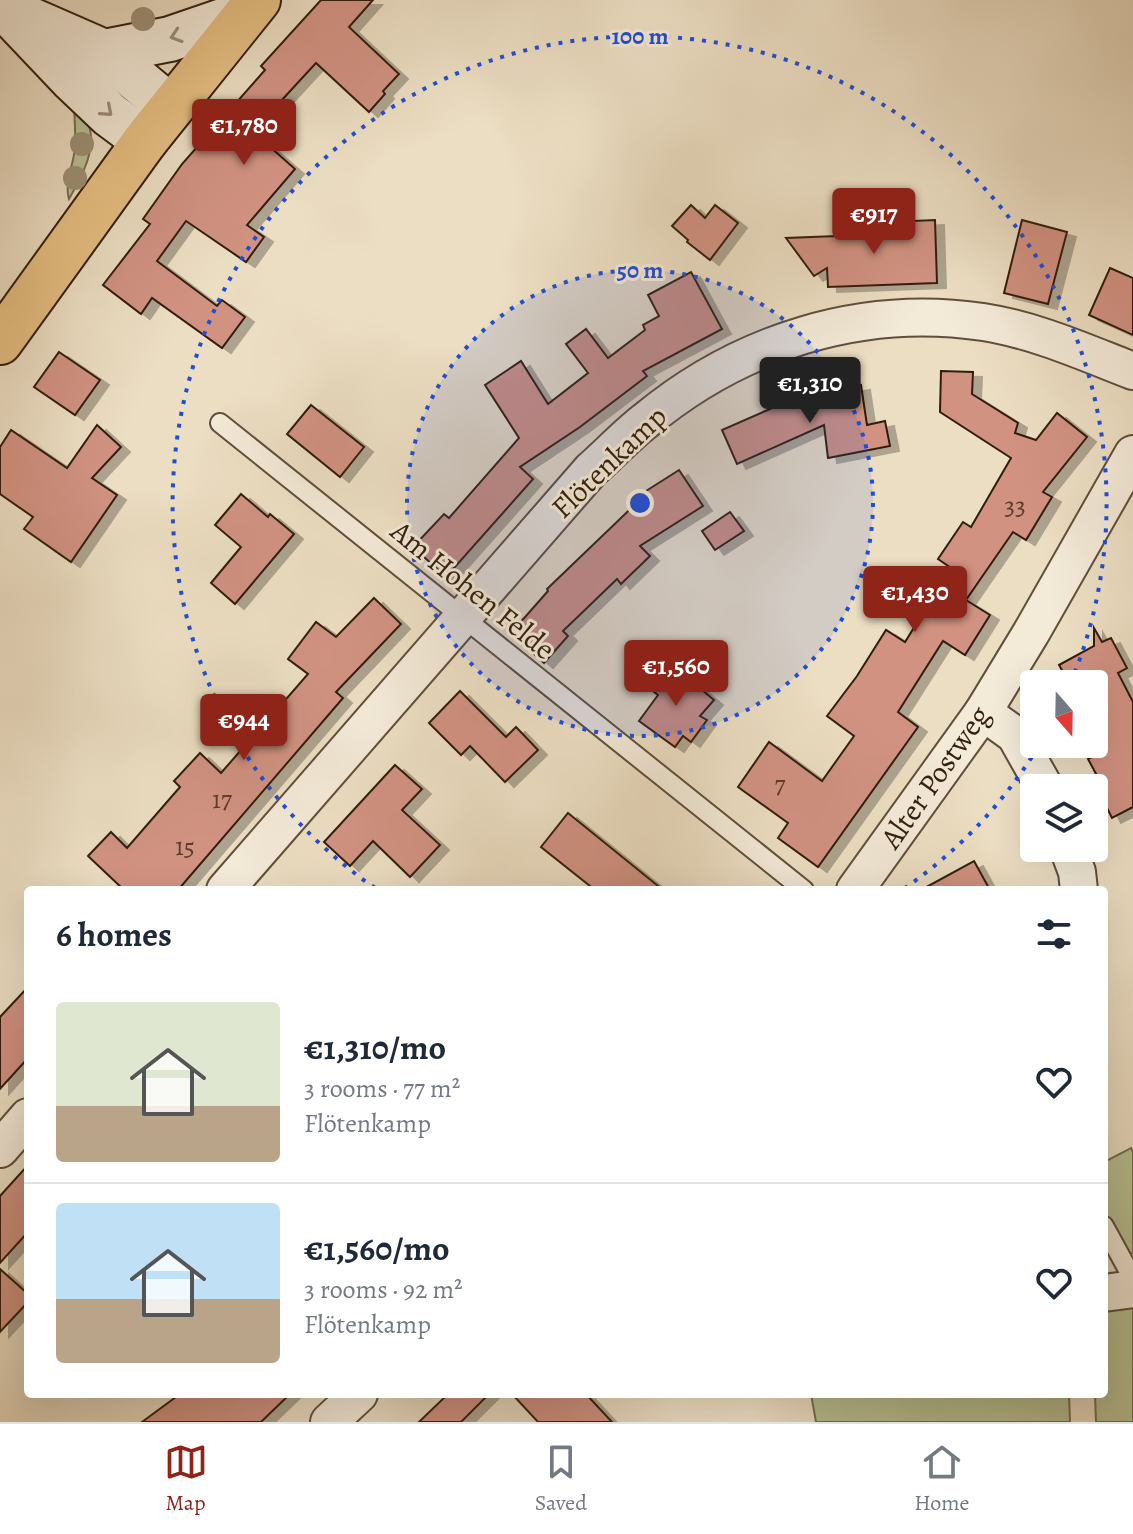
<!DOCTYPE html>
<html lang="en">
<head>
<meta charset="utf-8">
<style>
	:root { --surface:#fff; --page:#f2f2f3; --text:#1f2937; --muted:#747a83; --line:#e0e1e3; --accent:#8f2418 }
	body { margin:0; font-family:Alegreya,serif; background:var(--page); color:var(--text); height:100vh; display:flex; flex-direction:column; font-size:30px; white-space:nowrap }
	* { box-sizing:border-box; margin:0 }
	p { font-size:26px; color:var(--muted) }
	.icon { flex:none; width:44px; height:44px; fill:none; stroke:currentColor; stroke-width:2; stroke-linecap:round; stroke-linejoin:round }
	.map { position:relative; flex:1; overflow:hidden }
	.sheet { position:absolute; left:24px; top:886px; width:1084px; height:512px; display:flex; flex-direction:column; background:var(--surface); border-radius:8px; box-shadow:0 8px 32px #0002 }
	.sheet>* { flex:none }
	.needle { width:52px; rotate:160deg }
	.fabs { position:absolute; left:1020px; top:670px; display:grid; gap:16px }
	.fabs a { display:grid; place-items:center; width:88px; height:88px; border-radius:8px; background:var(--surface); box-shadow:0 8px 32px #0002; font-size:40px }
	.price { position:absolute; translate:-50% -68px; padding:0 18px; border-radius:8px; background:var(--accent); color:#fff; font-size:26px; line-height:52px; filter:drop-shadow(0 2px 4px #0008) }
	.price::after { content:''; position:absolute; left:50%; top:48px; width:24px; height:18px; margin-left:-12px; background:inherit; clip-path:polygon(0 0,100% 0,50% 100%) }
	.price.current { background:#222; color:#fff }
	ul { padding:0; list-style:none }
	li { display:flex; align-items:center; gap:24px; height:200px; padding:0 32px }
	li+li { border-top:2px solid var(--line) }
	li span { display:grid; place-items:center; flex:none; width:224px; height:160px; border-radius:8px; color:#555 }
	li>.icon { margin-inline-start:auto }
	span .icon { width:96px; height:96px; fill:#fffc; stroke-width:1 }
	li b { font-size:34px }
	h2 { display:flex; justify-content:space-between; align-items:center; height:96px; padding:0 32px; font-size:34px }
	.menu { display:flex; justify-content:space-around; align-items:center; height:112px; border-top:2px solid var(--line); background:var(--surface); font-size:22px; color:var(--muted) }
	.menu a { display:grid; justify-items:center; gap:4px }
	.menu .current { color:var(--accent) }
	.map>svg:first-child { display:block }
	.green { fill:#b7c194; stroke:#747050; stroke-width:2 }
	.building { fill:#d19282; stroke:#321f0d; stroke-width:2; filter:url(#shadow) }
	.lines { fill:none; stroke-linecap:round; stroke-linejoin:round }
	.lane-casing { stroke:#604f3a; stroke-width:22 }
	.street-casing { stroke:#604f3a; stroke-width:40 }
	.secondary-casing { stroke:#321f0d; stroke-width:48 }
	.primary-casing { stroke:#321f0d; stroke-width:48 }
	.lane { stroke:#f3ead8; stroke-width:18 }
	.street { stroke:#f3ead8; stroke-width:36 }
	.secondary { stroke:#f3ead8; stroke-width:44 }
	.primary { stroke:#e6bf82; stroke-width:44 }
	.tree { fill:#9c9075 }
	.oneway { stroke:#9c8f7d }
	.ring { fill:none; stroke:#1d4ed8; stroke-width:4; stroke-dasharray:4 8 }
	.labels { text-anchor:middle; stroke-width:6; stroke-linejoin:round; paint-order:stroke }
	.number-label { font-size:26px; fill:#5a3c2a }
	.street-label { font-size:30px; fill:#321f0d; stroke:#f3ead8 }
	.centre { fill:#1d4ed8; stroke:#f3ead8; stroke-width:4 }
	.ring-label { font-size:24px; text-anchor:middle; font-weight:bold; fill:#1d4ed8; stroke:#f3ead8; stroke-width:6; stroke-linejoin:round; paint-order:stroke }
</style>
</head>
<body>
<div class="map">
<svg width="1133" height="1422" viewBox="0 0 1133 1422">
	<defs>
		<filter id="shadow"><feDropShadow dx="9" dy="5" stdDeviation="0" flood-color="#0004"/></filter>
	</defs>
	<rect width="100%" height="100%" fill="#ecdec3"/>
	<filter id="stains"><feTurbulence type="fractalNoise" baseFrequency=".0025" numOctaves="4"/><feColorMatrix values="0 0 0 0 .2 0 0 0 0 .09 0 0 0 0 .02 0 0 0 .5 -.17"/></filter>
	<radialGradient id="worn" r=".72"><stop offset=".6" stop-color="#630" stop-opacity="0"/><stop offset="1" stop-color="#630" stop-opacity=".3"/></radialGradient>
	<g class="green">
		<path d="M 74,100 C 78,107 85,115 88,123 C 98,148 81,178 69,199 C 64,183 74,164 75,147 C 76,132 74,116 74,100 Z"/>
		<polygon points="1131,1148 1133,1152 1133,1253 1104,1254 1104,1162"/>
		<polygon points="1133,1307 1133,1422 1096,1422 1095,1394 1104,1394 1104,1311"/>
		<polygon points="811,1394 1069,1394 1070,1422 816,1422"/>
	</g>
	<g class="building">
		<polygon points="321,0 373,0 349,27 399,74 383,91 385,94 369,112 316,63 269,114 276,120 261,139 295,169 247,225 264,237 246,262 186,221 157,261 217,306 222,300 245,317 222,348 152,298 141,314 103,285 150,224 143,219 182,164 265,70 261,66"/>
		<polygon points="691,205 705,218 715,205 738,223 710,260 687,242 688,240 672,226"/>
		<polygon points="935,220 937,283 828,287 827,268 814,276 786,238 890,234 890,222"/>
		<polygon points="1022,220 1067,232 1048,304 1004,293"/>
		<polygon points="1110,268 1133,278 1133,335 1089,315"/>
		<polygon points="691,272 722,329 643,371 647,376 580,427 520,467 533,479 446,577 413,547 444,514 449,518 519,438 485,385 521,361 548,404 588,373 566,344 586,329 608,358 645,330 643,325 659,316 648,295"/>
		<polygon points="59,352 100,380 75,415 34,387"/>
		<polygon points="941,371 973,372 972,394 1018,423 1015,433 1036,440 1057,413 1087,437 1043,492 1052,497 1026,540 1013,532 966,600 990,615 965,655 943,641 898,712 918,727 818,867 778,838 788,823 738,787 769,742 822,781 854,736 827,716 857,676 886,630 905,642 951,568 938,559 963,522 971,527 1011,458 940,412"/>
		<polygon points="861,385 867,425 885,421 890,446 828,458 824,425 737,464 722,430 804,394"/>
		<polygon points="311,405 364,447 340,477 287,434"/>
		<polygon points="97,425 121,447 92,478 117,495 71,562 24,529 33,517 0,494 0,447 11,430 67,468"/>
		<polygon points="679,470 703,506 640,546 650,556 621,584 617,579 563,631 568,636 544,663 511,633 548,591 547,589 647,493 646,491"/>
		<polygon points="241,494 268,517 270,514 294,534 235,604 211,583 241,547 215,525"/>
		<polygon points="730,512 744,531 715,550 702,531"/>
		<polygon points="374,598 401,624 336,692 343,698 178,890 124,890 88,856 111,832 127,848 180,787 174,781 200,753 221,773 256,733 236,717 254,696 274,713 308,674 288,659 316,622 336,637"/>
		<polygon points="1094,628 1102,642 1111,638 1127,668 1118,673 1133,702 1133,807 1112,818 1098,790 1103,787 1088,759 1094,756 1094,684 1070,684 1059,665 1094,646"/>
		<polygon points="671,664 714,700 700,716 707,720 691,742 683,736 675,747 639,721 658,695 650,689"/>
		<polygon points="460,691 506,737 516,727 538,750 505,782 470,746 461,755 429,723"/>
		<polygon points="395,765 422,789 402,810 440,845 410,877 373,841 350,866 324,842"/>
		<polygon points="568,813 663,890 595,890 541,847"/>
		<polygon points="974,861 990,890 921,890"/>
		<polygon points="28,987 28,1058 0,1089 0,1017"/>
		<polygon points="28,1165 28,1232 0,1263 0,1196"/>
		<polygon points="0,1269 28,1294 28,1302 0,1332"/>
		<polygon points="180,1394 290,1394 261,1422 142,1422"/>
		<polygon points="448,1394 489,1394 461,1422 419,1422"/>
		<polygon points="512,1394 586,1394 612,1422 538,1422"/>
	</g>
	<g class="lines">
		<g class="lane-casing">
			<g id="lane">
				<polyline points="220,423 804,890"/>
				<polyline points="1104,1226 1133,1279"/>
			</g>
		</g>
		<g class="street-casing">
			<g id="street">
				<polyline points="983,712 1015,735 1045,788"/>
				<polyline points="1068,848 1077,872 1079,890"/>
				<path d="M 225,890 L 591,470 C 609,454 626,436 645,421 C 740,342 861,304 983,322 C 1035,330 1084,352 1133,371"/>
				<polyline points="855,890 983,712 1031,633 1133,454"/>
				<polyline points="0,1149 28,1117"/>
				<polyline points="1104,1293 1133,1289"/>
				<polyline points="329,1422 359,1394"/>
			</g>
		</g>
		<g class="secondary-casing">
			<g id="secondary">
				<polyline points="0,3 71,78 110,115 145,141"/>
				<polyline points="24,17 104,52 170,107"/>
				<polyline points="104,52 170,39 246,13"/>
			</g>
		</g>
		<g class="primary-casing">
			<polyline id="primary" points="0,342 145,141 258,0"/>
		</g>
		<use href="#lane" class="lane"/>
		<use href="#street" class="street"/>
		<use href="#secondary" class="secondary"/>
		<use href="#primary" class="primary"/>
	</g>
	<g class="tree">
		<circle cx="143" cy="19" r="12"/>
		<circle cx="82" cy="144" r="12"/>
		<circle cx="75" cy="178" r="12"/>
	</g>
	<defs><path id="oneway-chevron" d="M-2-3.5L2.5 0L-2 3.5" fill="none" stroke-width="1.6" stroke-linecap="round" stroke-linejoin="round" transform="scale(2)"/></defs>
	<g class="oneway">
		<use href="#oneway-chevron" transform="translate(176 36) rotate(162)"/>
		<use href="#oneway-chevron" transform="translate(107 111) rotate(41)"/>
	</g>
	<circle cx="640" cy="503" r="233" fill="#1d4ed8" fill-opacity=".12"/>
	<g class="ring">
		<circle cx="640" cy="503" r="233"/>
		<path d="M1038 747A467 467 0 0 1 905 888M375 888A467 467 0 1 1 1071 682"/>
	</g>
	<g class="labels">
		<g class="number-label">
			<text x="1015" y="514">33</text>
			<text x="780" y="793">7</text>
			<text x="222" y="808">17</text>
			<text x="185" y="855">15</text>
		</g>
		<g class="street-label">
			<text transform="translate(609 462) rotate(-44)" y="10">Flötenkamp</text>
			<text transform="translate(473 590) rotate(39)" y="10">Am Hohen Felde</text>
			<text transform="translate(935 777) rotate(-55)" y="10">Alter Postweg</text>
		</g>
	</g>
	<circle cx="640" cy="503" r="12" class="centre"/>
	<g class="ring-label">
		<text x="640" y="44">100 m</text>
		<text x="640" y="278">50 m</text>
	</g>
	<rect width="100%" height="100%" filter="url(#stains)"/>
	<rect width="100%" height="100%" fill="url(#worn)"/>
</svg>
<div class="fabs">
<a><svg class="needle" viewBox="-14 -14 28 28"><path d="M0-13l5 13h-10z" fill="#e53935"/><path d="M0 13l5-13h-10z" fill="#747a83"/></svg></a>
<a><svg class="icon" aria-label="layers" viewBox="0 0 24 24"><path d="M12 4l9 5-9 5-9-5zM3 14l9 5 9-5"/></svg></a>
</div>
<b class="price" style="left:244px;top:167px">€1,780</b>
<b class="price" style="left:874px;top:256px">€917</b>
<b class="price current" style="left:810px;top:425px">€1,310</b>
<b class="price" style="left:915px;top:634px">€1,430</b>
<b class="price" style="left:676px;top:708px">€1,560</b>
<b class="price" style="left:244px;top:762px">€944</b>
<section class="sheet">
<h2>6 homes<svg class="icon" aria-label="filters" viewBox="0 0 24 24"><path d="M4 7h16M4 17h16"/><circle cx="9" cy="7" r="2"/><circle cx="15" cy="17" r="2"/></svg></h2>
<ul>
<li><span style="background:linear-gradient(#dfe7d0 65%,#b9a48a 0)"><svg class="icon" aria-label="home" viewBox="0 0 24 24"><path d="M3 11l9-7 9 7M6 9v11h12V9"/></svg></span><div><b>€1,310/mo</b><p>3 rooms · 77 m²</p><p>Flötenkamp</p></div><svg class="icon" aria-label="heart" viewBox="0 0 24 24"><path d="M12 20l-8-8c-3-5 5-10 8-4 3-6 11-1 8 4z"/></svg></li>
<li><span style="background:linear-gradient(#bfe0f5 60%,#b9a48a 0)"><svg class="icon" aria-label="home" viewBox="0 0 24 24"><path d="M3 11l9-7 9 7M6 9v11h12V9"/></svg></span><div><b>€1,560/mo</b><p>3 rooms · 92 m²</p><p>Flötenkamp</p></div><svg class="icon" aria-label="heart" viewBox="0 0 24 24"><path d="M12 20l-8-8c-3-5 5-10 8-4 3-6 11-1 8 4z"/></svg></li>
</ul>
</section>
</div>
<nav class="menu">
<a class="current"><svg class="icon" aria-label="map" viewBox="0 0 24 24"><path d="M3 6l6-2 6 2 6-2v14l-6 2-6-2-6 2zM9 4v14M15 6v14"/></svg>Map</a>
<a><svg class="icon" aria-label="saved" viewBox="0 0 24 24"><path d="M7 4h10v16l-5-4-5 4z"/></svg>Saved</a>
<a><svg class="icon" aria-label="home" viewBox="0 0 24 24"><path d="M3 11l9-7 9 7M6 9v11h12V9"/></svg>Home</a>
</nav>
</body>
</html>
